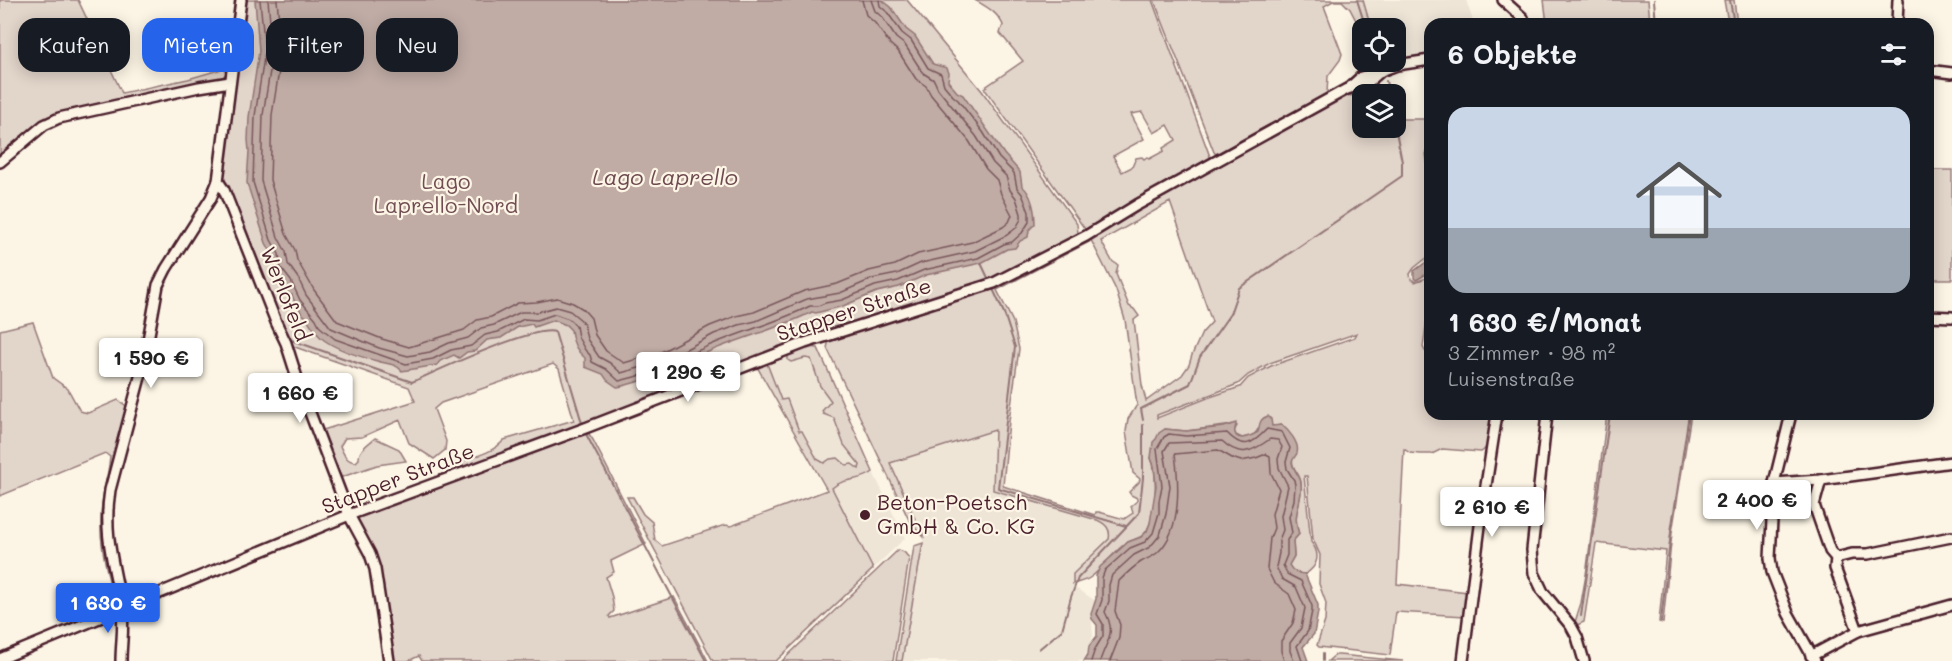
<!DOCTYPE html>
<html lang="de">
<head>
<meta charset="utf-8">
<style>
	:root { --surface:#171b24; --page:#20242c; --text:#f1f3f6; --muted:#9ea1a6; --accent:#2563eb }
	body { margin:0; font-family:Mali,sans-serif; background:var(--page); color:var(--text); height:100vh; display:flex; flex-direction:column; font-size:22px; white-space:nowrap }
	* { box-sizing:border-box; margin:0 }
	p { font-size:20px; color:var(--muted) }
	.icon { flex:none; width:33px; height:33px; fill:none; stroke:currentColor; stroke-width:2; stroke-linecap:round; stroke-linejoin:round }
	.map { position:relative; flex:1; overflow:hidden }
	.sheet { position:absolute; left:1424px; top:18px; width:510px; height:402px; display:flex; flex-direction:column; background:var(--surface); border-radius:18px; box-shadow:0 3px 15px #0003 }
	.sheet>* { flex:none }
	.top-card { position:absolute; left:18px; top:18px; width:570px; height:54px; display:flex; gap:12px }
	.fabs { position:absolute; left:1352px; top:18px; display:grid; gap:12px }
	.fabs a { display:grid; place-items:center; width:54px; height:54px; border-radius:12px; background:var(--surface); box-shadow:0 3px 15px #0003; font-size:30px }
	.price { position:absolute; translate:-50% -51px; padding:0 14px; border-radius:6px; background:#fff; color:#222; font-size:20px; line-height:39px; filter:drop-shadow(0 2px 3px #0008) }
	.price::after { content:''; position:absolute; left:50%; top:36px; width:18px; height:14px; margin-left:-9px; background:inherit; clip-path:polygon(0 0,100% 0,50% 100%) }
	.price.selected { background:var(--accent); color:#fff }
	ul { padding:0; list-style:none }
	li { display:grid; align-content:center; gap:12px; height:318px; padding:0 24px }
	li span { display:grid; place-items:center; height:186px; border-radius:18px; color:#555 }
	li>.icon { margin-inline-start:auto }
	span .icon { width:108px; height:108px; fill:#fffc; stroke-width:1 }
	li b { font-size:26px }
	h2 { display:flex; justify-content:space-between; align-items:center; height:72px; padding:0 24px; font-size:26px }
	.tag { padding:0 21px; border-radius:18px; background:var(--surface); box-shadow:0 3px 15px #0003; font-size:21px; line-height:54px }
	.tag.selected { background:var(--accent); color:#fff }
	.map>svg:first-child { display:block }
	.built { fill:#eee5d7 }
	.green { fill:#e2d5ca; stroke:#967a7a; stroke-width:1.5; fill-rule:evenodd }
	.water { fill:#c0aca5; stroke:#917474; stroke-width:1.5 }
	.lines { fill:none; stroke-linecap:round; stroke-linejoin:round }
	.shore { stroke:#79575c; stroke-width:1.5 }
	.stream { stroke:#917474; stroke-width:2 }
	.street-casing { stroke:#4a1f2b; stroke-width:14 }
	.street { stroke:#fcf5e5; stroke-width:9 }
	.poi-dot { fill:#4a1f2b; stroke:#fcf5e5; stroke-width:2 }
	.labels { text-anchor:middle; stroke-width:4.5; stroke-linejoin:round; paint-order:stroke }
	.park-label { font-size:21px; fill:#704c53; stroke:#fcf5e5 }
	.street-label { font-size:21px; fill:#4a1f2b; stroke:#fcf5e5 }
	.poi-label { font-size:21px; fill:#4a1f2b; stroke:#fcf5e5; text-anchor:start }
	.water-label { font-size:22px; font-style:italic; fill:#6d4950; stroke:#fcf5e5 }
</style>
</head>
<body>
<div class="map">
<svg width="1952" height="661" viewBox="0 0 1952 661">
	<rect width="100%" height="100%" fill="#fcf5e5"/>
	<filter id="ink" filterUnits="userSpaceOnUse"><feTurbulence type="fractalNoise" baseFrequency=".0167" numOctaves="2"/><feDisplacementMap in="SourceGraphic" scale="12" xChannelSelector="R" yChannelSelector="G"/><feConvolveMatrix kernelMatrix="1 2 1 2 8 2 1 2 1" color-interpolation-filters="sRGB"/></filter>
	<g filter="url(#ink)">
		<g class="built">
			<polygon points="1353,0 1466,0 1474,24 1430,24 1429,54 1405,56 1395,59 1395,28 1363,28"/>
			<polygon points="789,352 791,362 805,358 811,359 820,386 831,401 830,403 826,406 834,418 844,445 860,465 858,469 852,464 846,465 843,461 824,463 817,459 803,431 799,431 787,399 781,400 766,361"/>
			<polygon points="996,429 994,490 1097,520 1103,523 1109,529 1109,539 1073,574 1074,587 1096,601 1091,610 1093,636 1084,659 1082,661 902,661 924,534 915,520 889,463"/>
			<polygon points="873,472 905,538 873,569 832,488 841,482 860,479"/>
		</g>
		<g class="green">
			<polygon points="0,0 78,0 122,93 188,79 226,68 230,53 229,70 223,77 57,116 0,159"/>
			<path d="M 244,0 L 907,0 L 982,91 L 1077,224 L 1078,233 L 1082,240 L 1087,240 L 1089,242 L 997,290 L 1013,322 L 1019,349 L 1009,421 L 1003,486 L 1095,515 L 1096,512 L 1099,512 L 1124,519 L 1133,513 L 1131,506 L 1137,501 L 1137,498 L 1131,495 L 1129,492 L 1139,482 L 1140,479 L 1133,473 L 1126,431 L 1128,419 L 1137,405 L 1125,320 L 1116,290 L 1090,238 L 1345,93 L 1351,96 L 1366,91 L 1370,94 L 1362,94 L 1362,128 L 1395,128 L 1395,113 L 1403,119 L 1429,119 L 1429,146 L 1426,154 L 1430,183 L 1429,256 L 1414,268 L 1410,274 L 1411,279 L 1415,282 L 1429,277 L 1429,319 L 1427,319 L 1423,347 L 1425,351 L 1429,352 L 1430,414 L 1493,414 C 1491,426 1492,446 1481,452 L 1442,449 L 1432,454 L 1420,454 L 1410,453 L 1404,449 L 1397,584 L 1468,592 L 1465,616 L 1396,612 L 1390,655 L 1319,647 L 1317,645 L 1325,621 L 1326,603 L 1319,584 L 1320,555 L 1313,539 L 1307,476 L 1304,476 L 1311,542 C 1321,554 1318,567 1305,574 C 1298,574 1292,571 1289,565 L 1294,556 L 1293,541 L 1299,534 C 1291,511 1303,505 1301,483 C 1300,472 1290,469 1293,457 L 1295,455 L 1282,425 L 1259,428 L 1254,435 L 1242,438 L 1236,435 L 1234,431 L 1237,426 L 1233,425 L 1186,431 L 1165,429 L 1151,458 C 1158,474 1156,515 1147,530 C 1143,538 1135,539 1128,542 C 1115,549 1103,569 1091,577 C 1086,581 1079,582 1073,584 L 1073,574 L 1109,539 C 1111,529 1106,524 1097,520 L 993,490 L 995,430 L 890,463 L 916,521 L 924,534 L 924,537 L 911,524 L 827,348 L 829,340 L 809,347 L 818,348 L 873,472 C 861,482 844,477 832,488 L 873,569 L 776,661 L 713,661 L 627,497 L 633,497 L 643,514 L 652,522 L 655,540 L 662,546 L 725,525 L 731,526 L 827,490 L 756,365 L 456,472 L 455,463 C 472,457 492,454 504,440 L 574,420 L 559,369 L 553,364 L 441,403 L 434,409 L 446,441 L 445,450 L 434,459 L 409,443 L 400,420 L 362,437 L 345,438 L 340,446 C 344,455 346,461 356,462 L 359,459 C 358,450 368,444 375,438 L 399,449 L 406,461 L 377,465 L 339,478 L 320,431 L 415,401 L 409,387 L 295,347 L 287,342 L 222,180 ZM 1170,202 L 1212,322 L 1202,333 L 1192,355 L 1189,365 L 1182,375 L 1146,401 L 1142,385 L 1134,320 L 1139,316 L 1134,309 L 1129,306 L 1116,274 L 1118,265 L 1112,261 L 1101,241 ZM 1357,333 L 1355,337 L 1271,366 L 1248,378 L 1240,387 L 1210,397 L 1157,418 L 1157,415 L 1238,384 L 1248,375 L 1270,363 ZM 788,353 L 788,360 L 791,362 L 805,358 L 811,359 L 820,386 L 831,401 L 822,411 L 823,414 L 834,418 L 844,445 L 860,465 L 859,469 L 852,464 L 846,465 L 838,458 L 830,459 L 824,463 L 817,459 L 802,431 L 799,431 L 787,399 L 781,400 L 766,361 Z"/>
			<path d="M 975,0 L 1152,0 L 1212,162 L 1087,232 L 984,88 L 1023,61 L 1000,33 L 1003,25 C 997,12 987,7 975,0 ZM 1142,112 L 1154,133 L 1168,125 L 1176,140 L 1163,148 L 1164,151 L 1149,159 L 1147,157 L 1144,159 L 1142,157 L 1136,158 L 1132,167 L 1122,172 L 1113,156 L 1144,139 L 1131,114 Z"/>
			<polygon points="1154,0 1363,0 1371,28 1362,28 1362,32 1350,9 1342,1 1333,1 1324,6 1342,54 1340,60 1328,76 1327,93 1216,154 1214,152"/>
			<polygon points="1544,0 1648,0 1650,22 1628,24 1547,24"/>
			<polygon points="1724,0 1734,0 1737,24 1731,24 1730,18 1727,17"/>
			<rect x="1928" y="170" width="24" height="109"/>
			<path d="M 33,322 L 53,378 L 68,389 L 80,411 L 88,413 L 118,400 L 129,408 L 108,489 L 117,603 L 113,608 L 84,620 L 85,618 L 108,607 L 113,600 C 108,573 99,545 101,517 C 101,497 108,478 110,457 L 105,453 L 0,496 L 0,330 Z"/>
			<polygon points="1607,414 1691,414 1672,533 1663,623 1659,622 1666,551 1596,543 1584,622 1577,625 1575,622 1581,603 1586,575"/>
			<polygon points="582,433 589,434 593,440 646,544 611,561 614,572 606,577 612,597 614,611 609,616 610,618 674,597 708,661 422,661 419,656 408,661 393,661 383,594 356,524 357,517"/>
			<polygon points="923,543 902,661 896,661 914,546"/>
			<polygon points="898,550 904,552 909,558 893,661 782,661"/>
			<polygon points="1335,655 1339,655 1403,661 1328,661"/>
		</g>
		<g class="water">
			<path d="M 255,0 L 882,0 L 891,7 L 906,29 L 915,36 L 933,64 L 947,68 L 949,73 L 948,81 L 957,92 L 963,95 L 1004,154 L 1020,172 L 1022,186 C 1032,194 1035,211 1035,224 L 1029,230 L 1028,237 L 1020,241 L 1015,248 L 1007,249 L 981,263 L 926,275 L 899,287 L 877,292 L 843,306 L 816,313 L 812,312 C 764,336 711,343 667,375 C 659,374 630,385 617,387 L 607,380 L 603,374 L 585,367 L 585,358 C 576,351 572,341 571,330 L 566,325 L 554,320 L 534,327 L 532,324 L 518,327 L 501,338 L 487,340 L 475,351 L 467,352 L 459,358 L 454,355 L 440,361 L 437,365 L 402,371 C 396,363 386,364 377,361 C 361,357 338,350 324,340 C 315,334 311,323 304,315 L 302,315 L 299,307 L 296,306 L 292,295 L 288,294 L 286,284 L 276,270 L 273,256 L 266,243 L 247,183 L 249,151 L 248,140 L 249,117 L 259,51 Z"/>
			<polygon points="1429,260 1429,273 1416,280 1414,278 1414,271"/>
			<path d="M 1268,416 L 1271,419 L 1272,426 L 1282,425 C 1288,430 1300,443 1297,453 C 1296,456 1293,458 1292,462 C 1293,471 1300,475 1301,483 C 1303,504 1291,513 1299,534 L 1293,541 L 1294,556 L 1289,565 C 1292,571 1298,574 1305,574 L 1318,605 L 1318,612 L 1314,634 L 1303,647 L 1308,661 L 1084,661 L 1088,654 L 1089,646 L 1097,636 L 1097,625 L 1092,619 L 1091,614 L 1096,599 L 1096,576 L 1100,567 L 1128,542 L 1141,537 L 1147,531 L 1150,523 L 1156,486 L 1154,466 L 1151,458 L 1153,442 L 1156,439 L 1159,433 L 1165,429 L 1186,431 L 1224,427 L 1236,423 C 1236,427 1234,430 1235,433 C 1238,443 1253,435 1258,432 C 1260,424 1259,419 1268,416 Z"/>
		</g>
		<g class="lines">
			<g class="shore">
				<path d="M 260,0 L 265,51 L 255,116 L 253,182 L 271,240 L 279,254 L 281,268 L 291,281 L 300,300 L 316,319 L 320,327 L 335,339 L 406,364 L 433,359 L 451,350 L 471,346 L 485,335 L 498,332 L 524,319 L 537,320 L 555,314 L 569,319 L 576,326 L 578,337 L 585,350 L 590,355 L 592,362 L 606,369 L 619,381 L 650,373 L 659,369 L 666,369 C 710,338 762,330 810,306 L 818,306 L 825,303 L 842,300 L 875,286 L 898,281 L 924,270 L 978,258 L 1004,244 L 1012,242 L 1022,233 L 1029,222 L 1029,212 L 1022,194 L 1017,188 L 1014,173 L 999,158 L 983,132 L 958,100 L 953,96 L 944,85 L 941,74 L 928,68 L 911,40 L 902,33 L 887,12 L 880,6 L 879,0"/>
				<polyline points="268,0 273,52 263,115 261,181 278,237 286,252 288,264 298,278 306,295 331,328 379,348 408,356 430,352 449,343 468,338 481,328 494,325 521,312 537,312 556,307 570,311 581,320 584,325 587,339 599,357 610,363 621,373 664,361 714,334 739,325 756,321 807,299 840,293 872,279 897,274 921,263 975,251 1007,235 1016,228 1021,219 1021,214 1016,198 1010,190 1006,176 993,163 976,136 938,89 934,80 923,73 905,45 896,38 882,17 875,11 871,0"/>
				<polyline points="277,0 282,52 272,115 270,180 286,234 295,250 297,260 314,290 337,321 382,339 409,347 464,330 477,320 491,317 518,303 537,302 557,298 573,303 583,309 591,318 595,335 606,351 624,363 661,352 710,326 736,316 754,312 804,291 837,284 869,271 895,265 918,254 972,242 1003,227 1009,222 1012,215 1001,194 997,180 986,169 969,141 931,95 926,86 916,79 898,51 890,44 875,23 866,15 862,0"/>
				<path d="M 1091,661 L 1095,649 L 1103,636 L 1103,624 L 1097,614 L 1102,600 L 1102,578 L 1105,570 L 1130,548 L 1145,542 L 1153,533 L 1159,513 L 1159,501 L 1162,486 L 1157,449 L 1164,437 L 1169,434 L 1186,436 L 1227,433 C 1243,450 1252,445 1267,429 L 1282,432 L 1290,448 L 1286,462 L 1287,469 L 1294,480 L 1295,485 L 1294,500 L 1289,517 L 1292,533 L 1287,540 L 1287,555 L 1283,565 L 1287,574 L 1301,581 L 1312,606 L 1312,611 L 1308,631 L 1297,646 L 1302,661"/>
				<path d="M 1100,661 C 1106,641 1117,634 1105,612 L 1109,601 L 1109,585 L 1112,575 L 1134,555 L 1150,547 L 1160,535 L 1166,514 L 1170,486 L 1164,451 L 1169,443 L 1222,441 C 1240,458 1252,452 1270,439 L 1278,440 L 1282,447 L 1278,459 L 1279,468 L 1288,486 L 1281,516 L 1283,530 L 1279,540 L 1279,553 L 1276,567 L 1282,579 L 1296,587 L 1305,608 L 1301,628 L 1290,643 L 1290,651 L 1294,661"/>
				<path d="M 1110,661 L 1119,638 L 1120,625 L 1115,611 L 1119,581 C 1125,575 1133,567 1141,562 C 1146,559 1152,557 1157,553 C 1182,531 1179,483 1175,454 L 1218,450 L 1232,458 L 1241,461 L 1256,458 L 1266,454 L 1270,456 L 1271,473 L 1279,489 L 1272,514 L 1274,528 L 1270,538 L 1267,569 L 1274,583 L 1289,594 L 1296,610 L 1293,623 L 1281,641 L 1281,651 L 1284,661"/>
			</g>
			<g class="stream">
				<polyline points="1357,0 1366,28"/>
				<polyline points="1654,0 1656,24"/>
				<polyline points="1730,0 1734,24"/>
				<polyline points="1386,81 1389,94"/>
				<polyline points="981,263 989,280"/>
				<polyline points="993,289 1004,313 1015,347 998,488 1126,526"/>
				<path d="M 291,340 L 412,382 C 437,371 534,325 555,332 L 582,423"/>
				<polyline points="1143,420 1141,409 1190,384 1200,357 1230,314 1239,288 1402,176 1402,162 1395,126"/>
				<polyline points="586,434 706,661"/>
				<polyline points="1581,616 1610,414"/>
				<polyline points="1661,621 1671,532 1689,414"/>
				<polyline points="1039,649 1062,630 1071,597 1078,578 1139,513 1143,478 1143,425"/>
				<polyline points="1323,661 1323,654"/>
			</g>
			<g class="street-casing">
				<g id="street">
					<polyline points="1503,0 1523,18 1525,24"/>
					<polyline points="1897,24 1898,0"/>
					<polyline points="1928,70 1952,73"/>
					<polyline points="1349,88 1361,77 1378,72"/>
					<polyline points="0,162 44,125 59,118 199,87 230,82"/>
					<polyline points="218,181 224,190 276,322 286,343 299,384 349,515 370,554 375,569 389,661"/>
					<polyline points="1928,316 1952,317"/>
					<polyline points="1547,414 1532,550 1534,573 1543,592 1571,626 1577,637 1584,661"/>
					<polyline points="1791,414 1774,483 1770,558 1772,572 1788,613 1815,661"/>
					<polyline points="1821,480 1814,505 1830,551 1836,558 1835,568 1858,631"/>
					<polyline points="1774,483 1821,480 1952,462"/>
					<polyline points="1836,558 1852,554 1868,554 1951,537"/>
					<polyline points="1811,656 1858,631 1952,605"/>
					<polyline points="0,659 349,515 588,427 805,343 994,283 1086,236 1137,205 1347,89 1366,84 1381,71 1397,65 1430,60"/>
					<path d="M 121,661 C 121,643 125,622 121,605 C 114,564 103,534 110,490 L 144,362 L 158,285 L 166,269 L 211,198 L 218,181 L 241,0"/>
					<polyline points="1463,661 1481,518 1497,414"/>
				</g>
			</g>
			<use href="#street" class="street"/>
		</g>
	</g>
	<circle class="poi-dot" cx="865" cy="515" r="6"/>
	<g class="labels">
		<g class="park-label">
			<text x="446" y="189">Lago<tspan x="446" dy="24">Laprello-Nord</tspan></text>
		</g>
		<g class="street-label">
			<text transform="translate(285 294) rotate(68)" y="7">Werlofeld</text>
			<text transform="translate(854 310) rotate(-18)" y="7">Stapper Straße</text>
			<text transform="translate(398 479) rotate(-21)" y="7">Stapper Straße</text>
		</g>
		<g class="poi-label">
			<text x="877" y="510">Beton-Poetsch<tspan x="877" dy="24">GmbH &amp; Co. KG</tspan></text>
		</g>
		<g class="water-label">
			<text x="665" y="185">Lago Laprello</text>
		</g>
	</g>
</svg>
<div class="fabs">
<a><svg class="icon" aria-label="locate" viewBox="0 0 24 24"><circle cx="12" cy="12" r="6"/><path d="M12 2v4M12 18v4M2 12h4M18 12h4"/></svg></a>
<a><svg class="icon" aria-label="layers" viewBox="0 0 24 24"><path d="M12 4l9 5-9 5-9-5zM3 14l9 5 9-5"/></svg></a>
</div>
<b class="price" style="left:151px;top:389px">1 590 €</b>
<b class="price" style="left:688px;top:403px">1 290 €</b>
<b class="price" style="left:300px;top:424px">1 660 €</b>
<b class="price" style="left:1757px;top:531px">2 400 €</b>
<b class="price" style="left:1492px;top:538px">2 610 €</b>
<b class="price selected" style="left:108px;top:634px">1 630 €</b>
<div class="top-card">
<a class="tag">Kaufen</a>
<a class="tag selected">Mieten</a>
<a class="tag">Filter</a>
<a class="tag">Neu</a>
</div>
<section class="sheet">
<h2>6 Objekte<svg class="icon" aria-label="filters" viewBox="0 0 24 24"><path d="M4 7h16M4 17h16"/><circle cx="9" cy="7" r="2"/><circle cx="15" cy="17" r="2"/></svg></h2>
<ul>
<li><span style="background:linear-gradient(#c9d6e8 65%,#9aa5b1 0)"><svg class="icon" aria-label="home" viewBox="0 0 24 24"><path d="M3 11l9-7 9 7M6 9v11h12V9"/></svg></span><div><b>1 630 €/Monat</b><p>3 Zimmer · 98 m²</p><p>Luisenstraße</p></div></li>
</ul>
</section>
</div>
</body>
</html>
